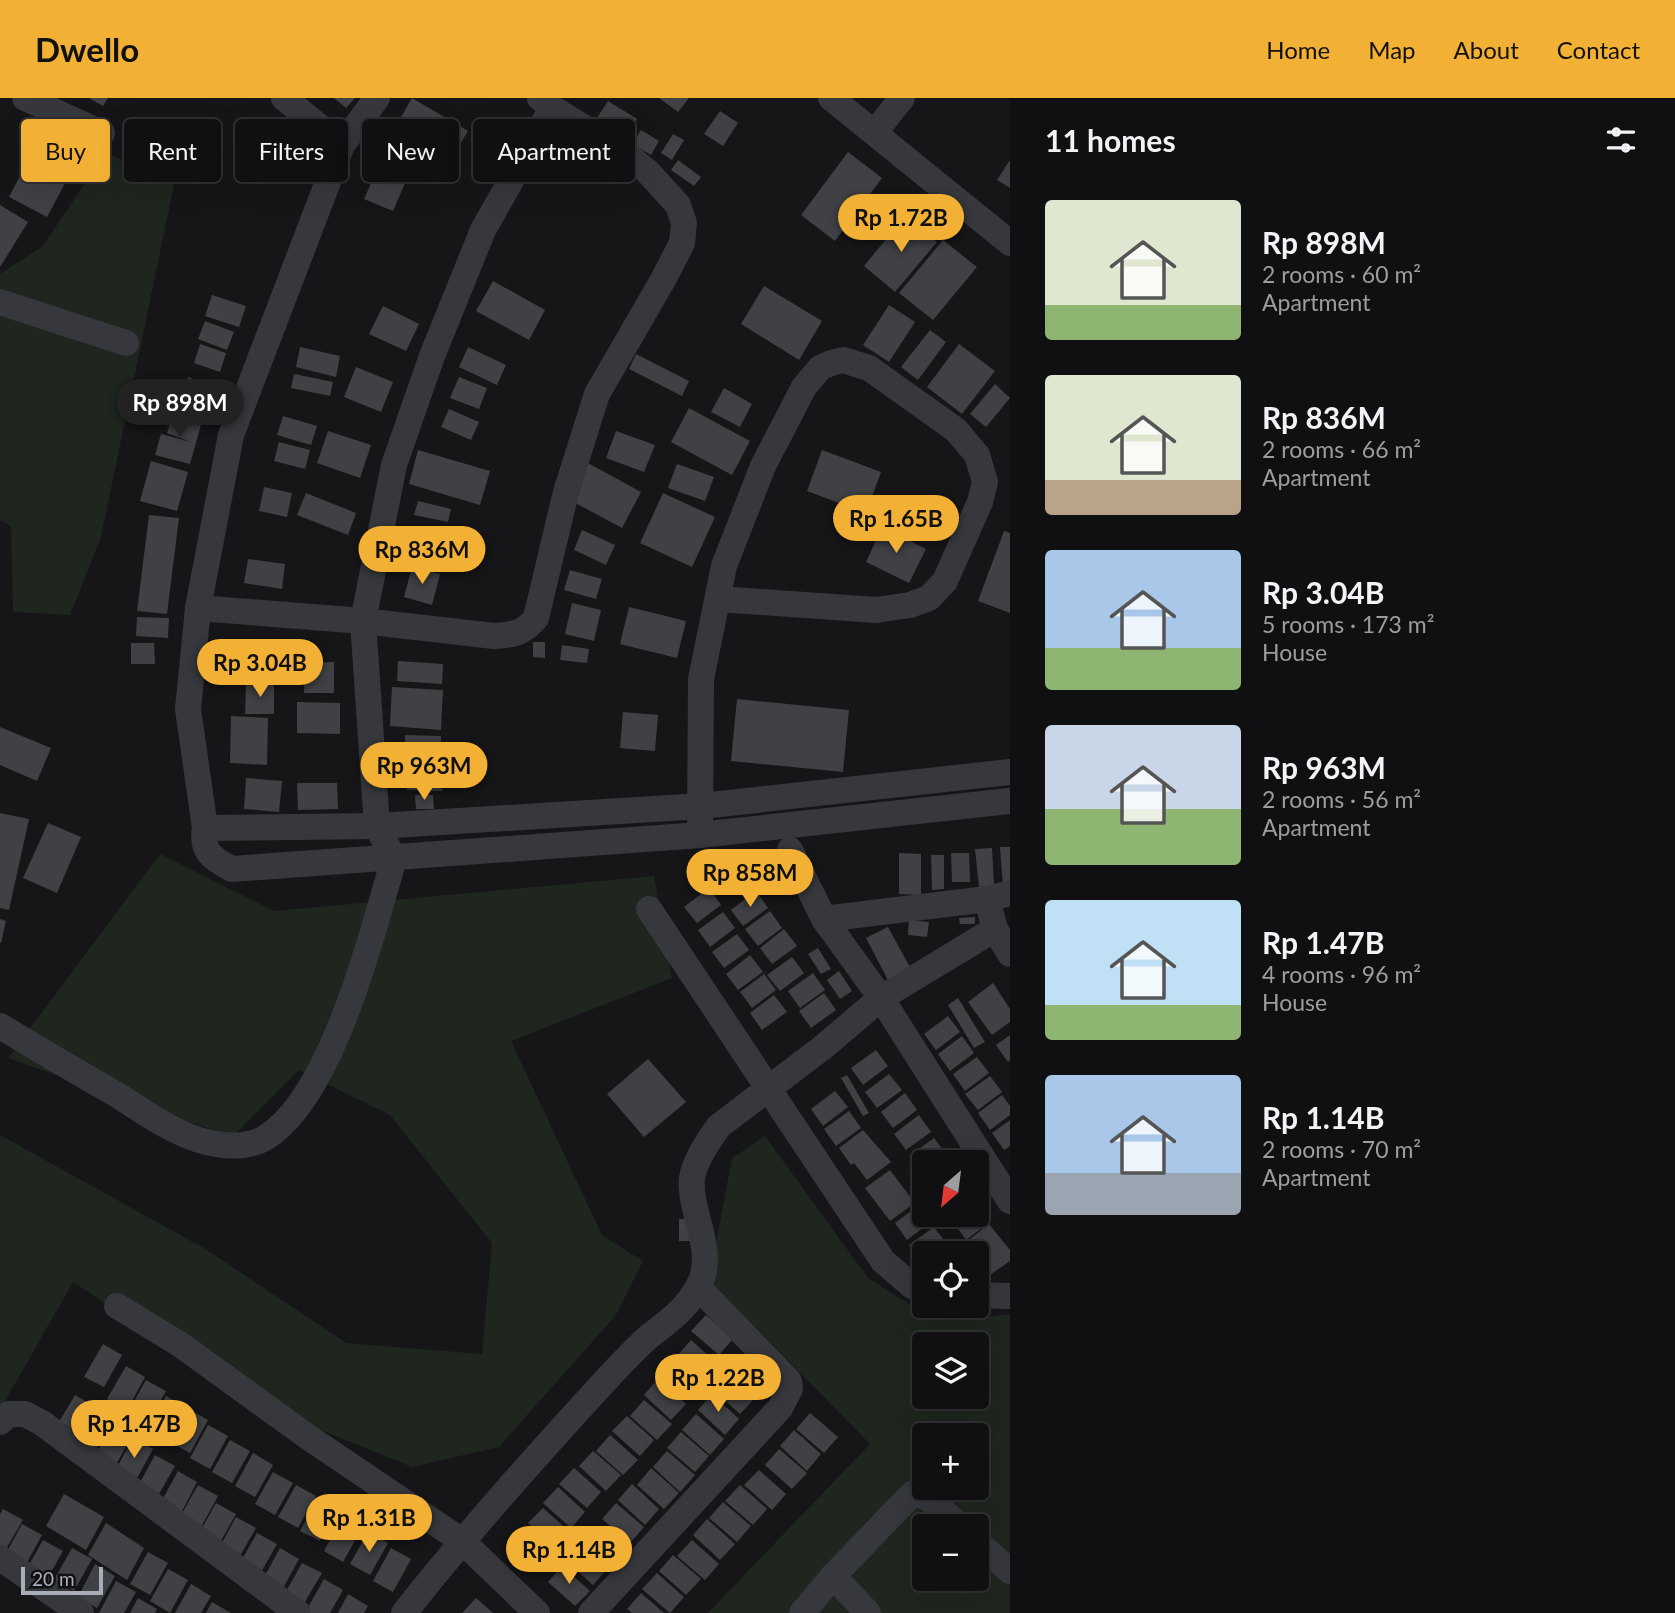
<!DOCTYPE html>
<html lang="en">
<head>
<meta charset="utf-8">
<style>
	:root { --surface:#101012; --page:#19191b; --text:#f1f3f6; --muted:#9c9d9f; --line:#303032; --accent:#f2b134 }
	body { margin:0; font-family:Lato,sans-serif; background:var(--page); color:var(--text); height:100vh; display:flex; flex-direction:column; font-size:26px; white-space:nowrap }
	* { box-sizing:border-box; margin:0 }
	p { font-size:23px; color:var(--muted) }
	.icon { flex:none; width:38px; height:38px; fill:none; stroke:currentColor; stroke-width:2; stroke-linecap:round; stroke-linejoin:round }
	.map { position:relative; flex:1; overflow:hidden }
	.sheet { display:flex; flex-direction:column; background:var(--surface); width:665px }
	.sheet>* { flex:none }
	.guide { position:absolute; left:21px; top:21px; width:665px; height:63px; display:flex; gap:14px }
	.needle { width:46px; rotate:208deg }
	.buttons { position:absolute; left:912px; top:1052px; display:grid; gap:14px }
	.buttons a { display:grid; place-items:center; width:77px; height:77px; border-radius:7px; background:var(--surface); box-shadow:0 7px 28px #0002,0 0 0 2px var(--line); font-size:35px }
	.scale { position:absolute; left:21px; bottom:18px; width:82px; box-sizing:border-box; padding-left:7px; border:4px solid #a8adb8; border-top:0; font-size:19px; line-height:24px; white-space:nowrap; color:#a8adb8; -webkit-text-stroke:5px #111113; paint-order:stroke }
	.price { position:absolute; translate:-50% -60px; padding:0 16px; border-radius:24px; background:var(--accent); color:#111; font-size:23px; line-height:46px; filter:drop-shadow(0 2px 4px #0008) }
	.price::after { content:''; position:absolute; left:50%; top:42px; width:21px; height:16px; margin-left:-10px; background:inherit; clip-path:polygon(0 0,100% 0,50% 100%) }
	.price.current { background:#222; color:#fff }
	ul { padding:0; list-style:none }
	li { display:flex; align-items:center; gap:21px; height:175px; padding:0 35px }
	li span { display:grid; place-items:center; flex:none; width:196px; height:140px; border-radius:7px; color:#555 }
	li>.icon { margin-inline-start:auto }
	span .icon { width:84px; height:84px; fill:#fffc; stroke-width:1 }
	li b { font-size:30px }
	h2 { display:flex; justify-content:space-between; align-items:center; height:84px; padding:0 35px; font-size:30px }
	.tag { padding:0 24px; border-radius:7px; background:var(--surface); box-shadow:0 7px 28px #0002,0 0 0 2px var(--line); font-size:24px; line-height:63px }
	.tag.current { background:var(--accent); color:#111 }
	header { display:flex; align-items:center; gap:42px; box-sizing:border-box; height:98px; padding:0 35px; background:var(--accent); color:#111 }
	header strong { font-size:33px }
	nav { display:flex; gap:38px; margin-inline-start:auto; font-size:24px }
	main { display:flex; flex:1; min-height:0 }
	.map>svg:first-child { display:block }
	.green { fill:#1e261f; fill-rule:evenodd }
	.building { fill:#404145 }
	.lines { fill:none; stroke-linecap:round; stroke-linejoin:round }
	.street { stroke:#37383d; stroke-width:26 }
</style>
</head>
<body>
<header>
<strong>Dwello</strong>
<nav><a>Home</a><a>Map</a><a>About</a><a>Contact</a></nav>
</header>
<main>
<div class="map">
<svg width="1010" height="1515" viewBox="0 0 1010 1515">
	<rect width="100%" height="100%" fill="#161618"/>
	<g class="green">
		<polygon points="106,54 174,87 101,439 70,517 13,514 11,428 0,422 0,176 43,148"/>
		<polygon points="160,756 274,813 654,778 672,880 511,943 602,1137 643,1163 616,1217 499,1349 412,1369 271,1312 73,1184 0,1312 0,1037 202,1149 346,1245 482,1256 492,1145 390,1017 299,972 232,1039 8,960"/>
		<path d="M 765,1038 L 868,1180 L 922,1214 L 980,1220 L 1010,1216 L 1010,1515 L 708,1515 L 870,1346 L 709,1182 L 732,1060 ZM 924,1246 L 976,1246 L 976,1298 L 924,1298 ZM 924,1337 L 976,1337 L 976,1390 L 924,1390 ZM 924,1428 L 976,1428 L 976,1480 L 924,1480 Z"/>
	</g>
	<g class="building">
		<polygon points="89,0 108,0 103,8"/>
		<polygon points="334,0 355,0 346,10"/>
		<polygon points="412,0 468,33 453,58 397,26"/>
		<polygon points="659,0 689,0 678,14"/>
		<polygon points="608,3 637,21 624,41 595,23"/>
		<polygon points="720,13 738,25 723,48 704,36"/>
		<polygon points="45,30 84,50 47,119 9,99"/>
		<polygon points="641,32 659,43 651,57 632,46"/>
		<polygon points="673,36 684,42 672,62 661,55"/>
		<polygon points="396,41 423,56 410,80 383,65"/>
		<polygon points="848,54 882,80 835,143 801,117"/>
		<polygon points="678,62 701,79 694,88 671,72"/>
		<polygon points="1010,62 1010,90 997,82"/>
		<polygon points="377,72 406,83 393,113 364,101"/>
		<polygon points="0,107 28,124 0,169"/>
		<polygon points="906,117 937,144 895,194 864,168"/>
		<polygon points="943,142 977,169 933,222 899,195"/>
		<polygon points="493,183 545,212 529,242 476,213"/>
		<polygon points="764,188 822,223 799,262 741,226"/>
		<polygon points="212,197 246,208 239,229 205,218"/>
		<polygon points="889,207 915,224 889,264 863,247"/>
		<polygon points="383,208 419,226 406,253 369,236"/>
		<polygon points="205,223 234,234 227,252 198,241"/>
		<polygon points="930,232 946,244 918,282 901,269"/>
		<polygon points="200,246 226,255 220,274 194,265"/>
		<polygon points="959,246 995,273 962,316 927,289"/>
		<polygon points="300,249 340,258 336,279 296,269"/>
		<polygon points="468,249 506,267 497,287 459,269"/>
		<polygon points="636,256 689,283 682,298 629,271"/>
		<polygon points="356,269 393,284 381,314 344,299"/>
		<polygon points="294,276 333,284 330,298 291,290"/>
		<polygon points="188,279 225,292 217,317 180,304"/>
		<polygon points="459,279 487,290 479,311 450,300"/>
		<polygon points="995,286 1010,300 986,329 970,316"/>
		<polygon points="724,290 752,306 740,329 711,314"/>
		<polygon points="689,310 750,343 732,377 671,344"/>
		<polygon points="449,311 479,324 471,342 441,329"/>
		<polygon points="174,313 202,323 190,366 155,357 161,336 191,344 167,335"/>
		<polygon points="283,318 317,328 311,347 277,337"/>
		<polygon points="328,333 371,347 360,380 317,365"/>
		<polygon points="616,333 655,347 644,374 606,360"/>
		<polygon points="279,344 310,352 305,371 274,363"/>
		<polygon points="418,352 490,373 480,407 409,386"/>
		<polygon points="822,352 881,374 866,415 807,393"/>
		<polygon points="151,363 188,374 177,413 140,403"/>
		<polygon points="588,365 641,394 622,430 568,401"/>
		<polygon points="677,366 714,379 705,403 668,390"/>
		<polygon points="264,389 292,395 287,419 259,413"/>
		<polygon points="306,395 356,415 348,437 297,417"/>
		<polygon points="663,395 715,419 692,469 640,445"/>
		<polygon points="418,403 451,411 448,424 414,417"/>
		<polygon points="149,417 179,420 167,516 137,513"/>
		<polygon points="417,429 440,436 436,447 414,441"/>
		<polygon points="882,429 926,451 909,485 866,464"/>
		<polygon points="582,432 615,447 606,467 574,452"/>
		<polygon points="1004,433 1010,435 1010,515 978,503"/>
		<polygon points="248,461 285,466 282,491 244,485"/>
		<polygon points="412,469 440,476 432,507 404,499"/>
		<polygon points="570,472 602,481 596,501 564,492"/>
		<polygon points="572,505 601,512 594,543 565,536"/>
		<polygon points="629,509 686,523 677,560 620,546"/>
		<polygon points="137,519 169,520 168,540 136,538"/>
		<polygon points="533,544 545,544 545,560 533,559"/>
		<polygon points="131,545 154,545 155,566 131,566"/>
		<polygon points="562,547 589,551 587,565 560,562"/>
		<polygon points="398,563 443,566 442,586 397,583"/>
		<polygon points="334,564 334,595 304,595 304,565"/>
		<polygon points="246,586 274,587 274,616 245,616"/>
		<polygon points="392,589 443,592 441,632 390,628"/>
		<polygon points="737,601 849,612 843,674 731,663"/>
		<polygon points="297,604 340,605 340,636 297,635"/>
		<polygon points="623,614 658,617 655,653 620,650"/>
		<polygon points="231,618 268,620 267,667 230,665"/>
		<polygon points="0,629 51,650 37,683 0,667"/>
		<polygon points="405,637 441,638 440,666 405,666"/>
		<polygon points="408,673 443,675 442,693 407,692"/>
		<polygon points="246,680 282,683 279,714 244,711"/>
		<polygon points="297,685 337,685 338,711 298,712"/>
		<polygon points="415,697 433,697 434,711 416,711"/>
		<polygon points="0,715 29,721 9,812 0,810"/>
		<polygon points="48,725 81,739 57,795 23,780"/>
		<polygon points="1000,749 1010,749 1010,787 1003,788"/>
		<polygon points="992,750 994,788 979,789 975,751"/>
		<polygon points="899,755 921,756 921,797 899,796"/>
		<polygon points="951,755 969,755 970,784 952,784"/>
		<polygon points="931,757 944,757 944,791 932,792"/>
		<polygon points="709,790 721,807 697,825 684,809"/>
		<polygon points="756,793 768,810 743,828 731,812"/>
		<polygon points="770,813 782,830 758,848 745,831"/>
		<polygon points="723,814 735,830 710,849 698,832"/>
		<polygon points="975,819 975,826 960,826 959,820"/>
		<polygon points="0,821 6,823 1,845 0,845"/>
		<polygon points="909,822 929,824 927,839 908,837"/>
		<polygon points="888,829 912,873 889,884 866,840"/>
		<polygon points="784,831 797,848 772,866 760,850"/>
		<polygon points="737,836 749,852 724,870 712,854"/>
		<polygon points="818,850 831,871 821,876 808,856"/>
		<polygon points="750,857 763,874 738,892 726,876"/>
		<polygon points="792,859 804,875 780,893 767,877"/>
		<polygon points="839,873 852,893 840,901 827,882"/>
		<polygon points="813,875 825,892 800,910 788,893"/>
		<polygon points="764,876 776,892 752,910 740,894"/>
		<polygon points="993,885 1010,911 1010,924 992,937 968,904"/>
		<polygon points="824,895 836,912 811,930 799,913"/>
		<polygon points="774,897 787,914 762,932 750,915"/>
		<polygon points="958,900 985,944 974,950 948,907"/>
		<polygon points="948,918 960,934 936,952 924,936"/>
		<polygon points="1010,937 1010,962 1008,964 996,947"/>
		<polygon points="962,938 974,955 950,973 938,956"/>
		<polygon points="876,952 888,968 863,987 851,970"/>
		<polygon points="977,959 989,975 965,993 953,976"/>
		<polygon points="648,961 686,1004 644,1039 607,996"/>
		<polygon points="889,976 902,992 877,1010 865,994"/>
		<polygon points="847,977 869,1015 863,1018 841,980"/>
		<polygon points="990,978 1002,994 978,1012 965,996"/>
		<polygon points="835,993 848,1009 823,1028 811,1011"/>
		<polygon points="905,995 917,1012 893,1030 881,1014"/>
		<polygon points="1002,997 1010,1008 1010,1017 990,1032 978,1015"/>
		<polygon points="849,1013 861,1030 836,1048 824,1031"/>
		<polygon points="919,1017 931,1034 906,1052 894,1036"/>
		<polygon points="1010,1022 1010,1048 1004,1052 992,1035"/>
		<polygon points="863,1032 891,1064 867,1082 854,1065 851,1067 839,1050"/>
		<polygon points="934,1040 946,1056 936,1064 924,1064 924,1073 921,1075 909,1058"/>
		<polygon points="890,1072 915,1105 890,1123 865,1090"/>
		<polygon points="919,1107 924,1116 932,1123 907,1142 895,1125"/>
		<polygon points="978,1107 990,1124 966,1142 954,1125 966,1116 976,1116"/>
		<rect x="679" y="1121" width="14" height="22"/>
		<polygon points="989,1126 1010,1152 1010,1163 990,1177 978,1160 976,1161 976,1155 973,1155 965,1145"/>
		<polygon points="934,1129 946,1145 932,1155 924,1155 924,1161 921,1163 909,1147"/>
		<polygon points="706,1217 733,1241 719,1257 691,1233"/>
		<polygon points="691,1242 719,1267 704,1283 677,1258"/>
		<polygon points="103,1246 122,1257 104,1289 84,1279"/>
		<polygon points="745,1255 772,1280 758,1296 730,1271"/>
		<polygon points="674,1262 701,1286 686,1302 659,1278"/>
		<polygon points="126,1268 145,1279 127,1312 107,1301"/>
		<polygon points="727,1275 755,1300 740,1316 713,1292"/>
		<polygon points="658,1281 686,1306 671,1322 644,1297"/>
		<polygon points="146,1282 166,1293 148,1325 128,1314"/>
		<polygon points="712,1296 739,1321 725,1337 698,1312"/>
		<polygon points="75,1297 94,1308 92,1312 112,1323 94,1355 56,1329"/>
		<polygon points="166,1298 186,1309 168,1342 148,1330"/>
		<polygon points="644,1302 672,1326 657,1342 630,1318"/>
		<polygon points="188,1311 208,1322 190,1355 170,1344"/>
		<polygon points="810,1315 838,1339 824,1355 796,1331"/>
		<polygon points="696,1316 724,1341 710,1357 682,1332"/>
		<polygon points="627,1318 654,1342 640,1358 612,1333"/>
		<polygon points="112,1327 132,1338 114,1370 94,1359"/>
		<polygon points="208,1327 228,1338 210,1371 190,1360"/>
		<polygon points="794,1332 821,1356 807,1373 780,1348"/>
		<polygon points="681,1334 709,1358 695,1374 667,1350"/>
		<polygon points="610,1337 638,1362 623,1377 596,1353"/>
		<polygon points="133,1340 153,1351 135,1384 115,1373"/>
		<polygon points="230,1342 250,1353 232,1385 212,1374"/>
		<polygon points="779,1351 807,1375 792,1391 765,1367"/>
		<polygon points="593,1353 621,1377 606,1393 579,1368"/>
		<polygon points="667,1353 695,1377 680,1394 653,1369"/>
		<polygon points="253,1355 273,1367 255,1399 235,1388"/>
		<polygon points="155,1357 175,1368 156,1401 137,1390"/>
		<polygon points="574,1370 601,1394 587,1410 559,1386"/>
		<polygon points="651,1370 679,1395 664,1411 637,1387"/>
		<polygon points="759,1372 786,1396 772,1412 744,1387"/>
		<polygon points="178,1373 197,1384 180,1417 160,1406"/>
		<polygon points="273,1374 293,1385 275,1417 255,1406"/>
		<polygon points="632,1386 659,1411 645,1427 618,1402"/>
		<polygon points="198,1387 218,1398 200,1431 180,1419"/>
		<polygon points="296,1387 316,1398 298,1430 278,1419"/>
		<polygon points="740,1387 767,1411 753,1427 725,1403"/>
		<polygon points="558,1389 585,1414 571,1430 543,1405"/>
		<polygon points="64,1396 104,1419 86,1452 46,1428"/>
		<polygon points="318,1400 338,1411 320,1443 300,1433"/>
		<polygon points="723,1404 751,1428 737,1444 709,1420"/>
		<polygon points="216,1405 236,1416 218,1448 198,1437"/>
		<polygon points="616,1405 644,1429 630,1445 602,1421"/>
		<polygon points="543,1410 570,1434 556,1450 528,1425"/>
		<polygon points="3,1411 23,1422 4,1454 0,1452 0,1416"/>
		<polygon points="236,1419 256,1430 237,1463 218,1452"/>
		<polygon points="341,1421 361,1432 343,1464 324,1453"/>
		<polygon points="707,1421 735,1446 720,1462 693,1437"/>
		<polygon points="106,1425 144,1450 127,1482 88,1457"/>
		<polygon points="22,1426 42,1437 24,1470 4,1459"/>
		<polygon points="524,1429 552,1454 537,1469 510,1445"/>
		<polygon points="600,1430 627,1454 613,1470 585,1446"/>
		<polygon points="368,1434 388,1445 370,1477 350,1466"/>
		<polygon points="257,1435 277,1446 259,1478 239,1467"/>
		<polygon points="43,1442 63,1453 45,1485 25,1474"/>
		<polygon points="692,1442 719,1466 705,1482 677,1458"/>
		<polygon points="580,1446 607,1471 593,1487 565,1462"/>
		<polygon points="72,1450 92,1461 74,1493 54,1482"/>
		<polygon points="280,1450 299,1461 281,1494 262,1483"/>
		<polygon points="391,1450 411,1461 393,1494 373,1483"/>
		<polygon points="148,1454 168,1465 150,1497 130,1486"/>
		<polygon points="673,1457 701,1481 686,1497 659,1473"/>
		<polygon points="302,1465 322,1475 303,1507 284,1497"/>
		<polygon points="95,1466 115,1478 97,1510 78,1499"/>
		<polygon points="562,1468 590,1493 575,1508 548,1484"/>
		<polygon points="168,1471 188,1482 170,1515 150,1503"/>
		<polygon points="657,1475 684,1499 670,1515 642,1491"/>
		<polygon points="324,1481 343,1492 330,1515 309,1515 306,1513"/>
		<polygon points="116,1483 136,1494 124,1515 99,1515"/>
		<polygon points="191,1486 211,1498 201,1515 175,1515"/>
		<polygon points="641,1495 664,1515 632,1515 627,1511"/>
		<polygon points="348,1496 368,1508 364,1515 338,1515"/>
		<polygon points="138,1500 157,1511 155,1515 130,1515"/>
		<polygon points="476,1500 493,1515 462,1515"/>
		<polygon points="212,1504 231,1515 206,1515"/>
	</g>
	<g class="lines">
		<g class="street">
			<polyline points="25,0 102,35"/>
			<polyline points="284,0 342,47"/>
			<path d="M 377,0 L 342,47 L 231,337 L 198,510 L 363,523 L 494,538 C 513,537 524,535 536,520 L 566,394 L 597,296 L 664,180 L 682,145 L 684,125 L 678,107 L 647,73 L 621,52 L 552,10 L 540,0"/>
			<polyline points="831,0 1010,145"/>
			<polyline points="875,34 902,0"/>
			<polyline points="0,204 126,245"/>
			<path d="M 198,510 L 188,611 L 205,730 C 201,753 212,761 232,771 L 700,737 L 1010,703"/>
			<polyline points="205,730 377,728 701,708 1010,674"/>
			<polyline points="700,737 701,581 724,468 763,368 804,289 820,270 831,265 843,262 869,270 956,332 977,357 985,384 980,404 945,483 929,500 910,507 876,512 718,501"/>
			<polyline points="790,752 824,821 881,900 1010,1103"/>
			<polyline points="649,811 883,1163 912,1188 924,1191"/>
			<polyline points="824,821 987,801"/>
			<polyline points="995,831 1010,856"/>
			<path d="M 0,928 C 40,952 79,975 119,998 C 141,1012 163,1028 188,1038 C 210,1047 243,1053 265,1040 C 332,1000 372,835 394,761 L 377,728 L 363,523 L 394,367 L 432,258 L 483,132 L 552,10"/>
			<polyline points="976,1197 1010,1198"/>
			<polyline points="117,1208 181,1247 308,1339 462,1443 537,1515"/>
			<polyline points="0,1324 9,1316 25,1316 42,1325 298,1515"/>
			<polyline points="976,1443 1010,1473"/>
			<polyline points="0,1460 81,1515"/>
			<polyline points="833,1478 868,1515"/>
			<path d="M 404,1515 C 467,1435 536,1358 605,1283 C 618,1269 632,1254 646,1241 C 668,1223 683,1215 698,1189 C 718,1154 688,1113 692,1080 C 695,1062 708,1043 719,1028 L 822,950 L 881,900 L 995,831 L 987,801 L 1010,795"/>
			<polyline points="591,1515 780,1310 790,1291 789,1283 698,1189"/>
			<path d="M 802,1515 L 833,1478 L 912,1396 C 930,1395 947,1417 959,1428"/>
		</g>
	</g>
</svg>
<div class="buttons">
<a><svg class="needle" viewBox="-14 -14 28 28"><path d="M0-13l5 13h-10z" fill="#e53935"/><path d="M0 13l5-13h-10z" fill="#9c9d9f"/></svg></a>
<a><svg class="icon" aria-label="locate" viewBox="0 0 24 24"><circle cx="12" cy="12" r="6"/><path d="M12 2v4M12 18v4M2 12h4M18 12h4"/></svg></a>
<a><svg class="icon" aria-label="layers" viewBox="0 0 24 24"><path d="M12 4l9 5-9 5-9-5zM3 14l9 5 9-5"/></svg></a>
<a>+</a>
<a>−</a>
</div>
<div class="scale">20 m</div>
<b class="price" style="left:901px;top:156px">Rp 1.72B</b>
<b class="price current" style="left:180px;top:341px">Rp 898M</b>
<b class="price" style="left:896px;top:457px">Rp 1.65B</b>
<b class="price" style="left:422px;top:488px">Rp 836M</b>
<b class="price" style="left:260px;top:601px">Rp 3.04B</b>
<b class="price" style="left:424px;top:704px">Rp 963M</b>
<b class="price" style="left:750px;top:811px">Rp 858M</b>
<b class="price" style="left:718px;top:1316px">Rp 1.22B</b>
<b class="price" style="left:134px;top:1362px">Rp 1.47B</b>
<b class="price" style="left:369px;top:1456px">Rp 1.31B</b>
<b class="price" style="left:569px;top:1488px">Rp 1.14B</b>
<div class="guide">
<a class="tag current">Buy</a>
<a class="tag">Rent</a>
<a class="tag">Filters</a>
<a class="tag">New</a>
<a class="tag">Apartment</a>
</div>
</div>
<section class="sheet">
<h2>11 homes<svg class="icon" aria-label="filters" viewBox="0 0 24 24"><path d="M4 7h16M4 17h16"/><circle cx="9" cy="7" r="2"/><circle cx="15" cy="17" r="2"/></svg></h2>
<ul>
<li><span style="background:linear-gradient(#dfe7d0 75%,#8fb573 0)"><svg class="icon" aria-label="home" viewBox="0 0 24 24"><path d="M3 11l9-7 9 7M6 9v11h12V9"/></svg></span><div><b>Rp 898M</b><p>2 rooms · 60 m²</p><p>Apartment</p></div></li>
<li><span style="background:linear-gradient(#dfe7d0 75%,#b9a48a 0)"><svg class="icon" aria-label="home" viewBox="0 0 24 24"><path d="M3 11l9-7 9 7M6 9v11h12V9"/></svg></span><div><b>Rp 836M</b><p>2 rooms · 66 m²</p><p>Apartment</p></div></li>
<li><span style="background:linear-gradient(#a9c7e8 70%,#8fb573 0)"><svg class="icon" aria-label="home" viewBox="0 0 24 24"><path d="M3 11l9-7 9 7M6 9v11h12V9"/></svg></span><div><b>Rp 3.04B</b><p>5 rooms · 173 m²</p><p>House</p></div></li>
<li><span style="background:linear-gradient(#c9d6e8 60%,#8fb573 0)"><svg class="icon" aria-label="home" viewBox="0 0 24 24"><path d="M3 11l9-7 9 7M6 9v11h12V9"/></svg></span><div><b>Rp 963M</b><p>2 rooms · 56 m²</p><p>Apartment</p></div></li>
<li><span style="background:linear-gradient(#bfe0f5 75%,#8fb573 0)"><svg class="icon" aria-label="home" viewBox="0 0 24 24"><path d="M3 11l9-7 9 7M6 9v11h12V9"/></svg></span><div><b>Rp 1.47B</b><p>4 rooms · 96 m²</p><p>House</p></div></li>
<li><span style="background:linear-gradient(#a9c7e8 70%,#9aa5b1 0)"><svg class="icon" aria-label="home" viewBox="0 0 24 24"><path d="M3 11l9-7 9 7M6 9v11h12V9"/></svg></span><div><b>Rp 1.14B</b><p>2 rooms · 70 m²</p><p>Apartment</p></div></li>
</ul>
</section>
</main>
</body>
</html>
